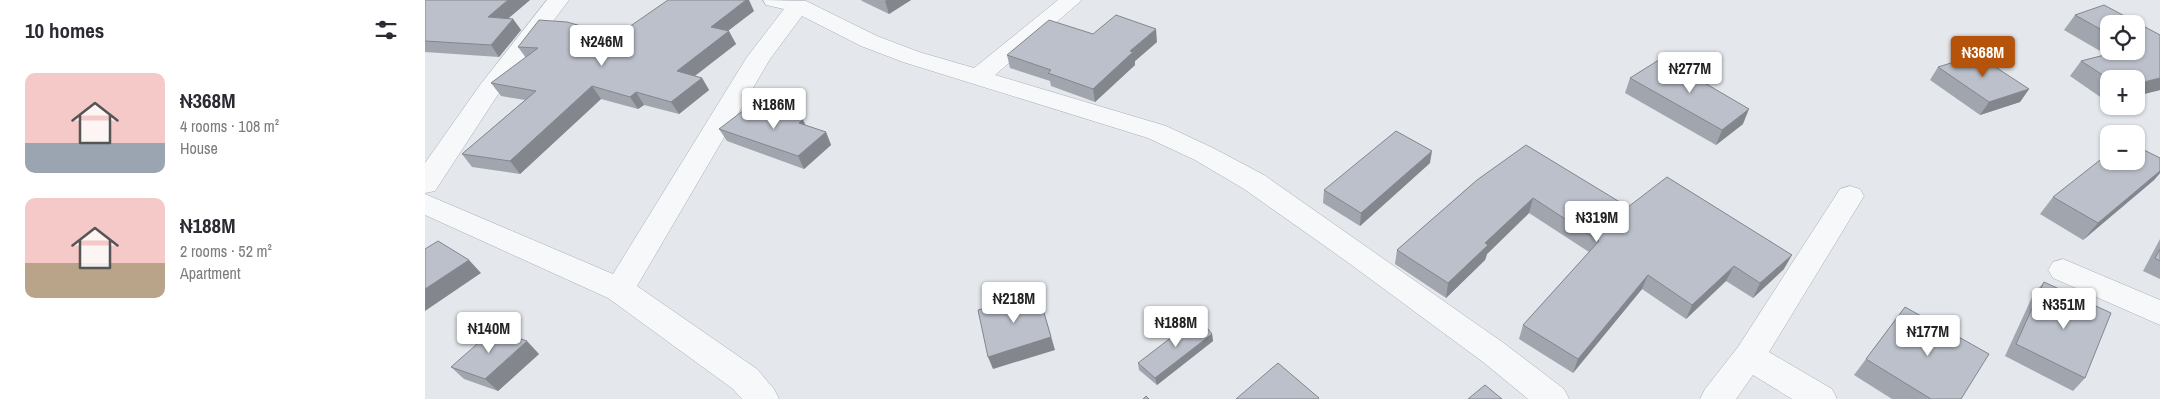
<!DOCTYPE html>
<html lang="en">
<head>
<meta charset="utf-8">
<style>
	:root { --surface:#fff; --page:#f7f7f7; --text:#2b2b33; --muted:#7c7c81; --accent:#b45309 }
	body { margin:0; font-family:"Archivo Narrow",sans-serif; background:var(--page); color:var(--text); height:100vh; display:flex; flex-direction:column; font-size:19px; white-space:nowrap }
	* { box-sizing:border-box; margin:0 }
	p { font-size:16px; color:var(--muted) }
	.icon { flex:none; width:28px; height:28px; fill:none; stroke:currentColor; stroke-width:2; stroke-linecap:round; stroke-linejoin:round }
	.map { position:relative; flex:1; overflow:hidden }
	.sheet { display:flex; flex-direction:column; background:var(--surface); width:425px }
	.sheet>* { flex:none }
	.controls { position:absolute; left:1675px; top:15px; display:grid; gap:10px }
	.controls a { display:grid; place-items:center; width:45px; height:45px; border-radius:10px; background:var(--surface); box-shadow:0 1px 4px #0004; font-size:25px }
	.price { position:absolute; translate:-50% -42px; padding:0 11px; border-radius:5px; background:#fff; color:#222; font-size:16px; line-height:32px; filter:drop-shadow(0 1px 2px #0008) }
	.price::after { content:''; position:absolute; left:50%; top:30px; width:15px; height:11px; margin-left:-8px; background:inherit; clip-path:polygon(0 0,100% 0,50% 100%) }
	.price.selected { background:var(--accent); color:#fff }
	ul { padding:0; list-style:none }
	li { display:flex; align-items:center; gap:15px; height:125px; padding:0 25px }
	li span { display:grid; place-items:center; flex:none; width:140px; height:100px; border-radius:10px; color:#555 }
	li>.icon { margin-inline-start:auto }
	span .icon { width:60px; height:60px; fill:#fffc; stroke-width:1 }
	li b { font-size:21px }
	h2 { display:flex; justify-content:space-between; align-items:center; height:60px; padding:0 25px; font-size:21px }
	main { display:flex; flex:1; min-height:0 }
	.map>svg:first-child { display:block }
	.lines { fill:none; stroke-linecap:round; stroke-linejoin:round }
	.street-casing { stroke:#a9aeb7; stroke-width:1 }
	.street { fill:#f7f8fa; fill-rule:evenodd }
	.wall { fill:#a1a5ae; fill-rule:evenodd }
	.shaded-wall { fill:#83868d }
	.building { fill:#bbc0ca; stroke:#83868d }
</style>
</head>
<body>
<main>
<section class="sheet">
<h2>10 homes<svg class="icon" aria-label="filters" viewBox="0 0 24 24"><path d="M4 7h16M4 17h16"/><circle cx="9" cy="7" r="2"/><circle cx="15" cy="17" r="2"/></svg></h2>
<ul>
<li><span style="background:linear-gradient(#f6c9c9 70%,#9aa5b1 0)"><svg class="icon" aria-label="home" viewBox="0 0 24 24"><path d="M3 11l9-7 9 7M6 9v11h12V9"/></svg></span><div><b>₦368M</b><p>4 rooms · 108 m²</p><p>House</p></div></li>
<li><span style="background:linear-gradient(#f6c9c9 65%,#b9a48a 0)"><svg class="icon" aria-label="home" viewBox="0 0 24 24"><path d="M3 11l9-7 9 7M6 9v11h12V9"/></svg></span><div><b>₦188M</b><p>2 rooms · 52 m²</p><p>Apartment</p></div></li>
</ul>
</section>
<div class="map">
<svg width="1735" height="399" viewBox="0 0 1735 399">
	<rect width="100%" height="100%" fill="#e4e7ec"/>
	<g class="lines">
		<g class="street-casing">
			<g id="street">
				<polygon points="122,0 144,0 72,96 10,191 0,193 0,163 55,85"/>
				<polygon points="338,0 381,1 452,36 494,52 549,68 633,0 657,0 570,75 741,126 788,148 839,175 1080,344 1139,389 1144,399 1103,399 1058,362 921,261 819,189 770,160 723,138 478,62 436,46 377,16 345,59 212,286 332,369 349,389 354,399 317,399 308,389 183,298 0,215 0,194 188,274 322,57 359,9 341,5"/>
				<polygon points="1425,186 1435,189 1439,196 1344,352 1407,389 1412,399 1367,399 1328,375 1311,399 1275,399 1280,389 1313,347 1415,189"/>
				<polygon points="1638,259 1735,300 1735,325 1628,278 1623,270 1628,262"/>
			</g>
		</g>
		<use href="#street" class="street"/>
	</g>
	<g class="wall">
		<polygon points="0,0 105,0 83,18 88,19 96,30 74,57 0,52"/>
		<polygon points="436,0 486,0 464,14 437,1"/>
		<polygon points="329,11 303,31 311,44 270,76 277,78 284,90 254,114 219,105 213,109 176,99 95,174 47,167 37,154 100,100 76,96 66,83 101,58 93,47 191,36"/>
		<path d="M 1650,15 L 1735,35 L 1735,90 L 1711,96 L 1711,79 L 1684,79 L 1684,103 L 1645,76 L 1656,61 L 1682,55 L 1639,30 ZM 1684,24 L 1711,51 L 1684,51 Z"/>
		<polygon points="732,42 710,61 710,65 670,102 626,86 625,81 585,68 582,55"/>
		<polygon points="1513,67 1604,89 1595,102 1555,115 1505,80"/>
		<polygon points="1205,78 1318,124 1291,145 1200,93"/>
		<polygon points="335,111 378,120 381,126 401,132 406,145 379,169 302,141 294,129"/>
		<polygon points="1735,158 1735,173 1729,180 1658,240 1615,214 1628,197"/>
		<polygon points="1005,163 935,226 898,203 899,190"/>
		<polygon points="1052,180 1203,207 1359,269 1328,298 1301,281 1261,319 1217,289 1148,373 1094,339 1098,325 1164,252 1104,213 1062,254 1060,260 1021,298 970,264 972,250"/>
		<polygon points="1735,239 1735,279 1718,271"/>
		<polygon points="1619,282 1660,378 1648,391 1580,356 1608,295"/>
		<polygon points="1480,307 1536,399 1467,399 1429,375"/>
		<polygon points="787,334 788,341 732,385 714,370 713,363"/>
		<polygon points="114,354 73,391 39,379 26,367"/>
	</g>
	<g class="shaded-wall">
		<polygon points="83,0 105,0 71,29 63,17"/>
		<polygon points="321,0 324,0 329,11 292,39 286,27"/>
		<polygon points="462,0 486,0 464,14 460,1"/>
		<polygon points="88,19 96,30 74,57 66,45"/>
		<polygon points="731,29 732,42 710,61 710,65 670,102 668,89 705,51"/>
		<polygon points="304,31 311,44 259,84 252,71"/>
		<polygon points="277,78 284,90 254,114 246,102"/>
		<polygon points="1735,78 1735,90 1711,96 1711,84"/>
		<polygon points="167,86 176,99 95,174 85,161"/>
		<polygon points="1604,89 1595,102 1555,115 1564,102"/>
		<polygon points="211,92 219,105 213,109 205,97"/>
		<polygon points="1324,109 1318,124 1291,145 1297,130"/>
		<polygon points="378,120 384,132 374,123"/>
		<polygon points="401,132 406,145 379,169 373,156"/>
		<polygon points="1007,151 1005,163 935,226 936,213"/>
		<polygon points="1735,171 1735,173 1729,180 1658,240 1673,223"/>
		<polygon points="1108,198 1104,213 1062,254 1060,260 1021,298 1023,283 1060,243"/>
		<polygon points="1367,255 1359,269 1328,298 1335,283"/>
		<polygon points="44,260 56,273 0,311 0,289"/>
		<polygon points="1309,266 1301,281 1261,319 1267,305"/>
		<polygon points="1223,275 1217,289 1148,373 1153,359"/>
		<polygon points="613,292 630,350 568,369 563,357"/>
		<polygon points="787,334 788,341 732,385 730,378"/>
		<polygon points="102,341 114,354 73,391 60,379"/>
	</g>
	<g class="building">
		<polygon points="0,0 83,0 63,17 88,19 66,45 0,41"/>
		<polygon points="243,0 321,0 286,27 304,31 252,71 277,78 246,102 211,92 205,97 167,86 85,161 37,154 111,91 66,83 113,48 93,47 114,20 142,22 191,36"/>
		<polygon points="1679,5 1735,35 1735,78 1711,84 1711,79 1684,79 1656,61 1695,51 1711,51 1711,24 1684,24 1684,34 1650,15"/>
		<polygon points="691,15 731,29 705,51 708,52 668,89 623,73 626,70 582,55 624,20 668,34"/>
		<polygon points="1552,55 1604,89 1564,102 1513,67"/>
		<polygon points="1237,58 1324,109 1297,130 1205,78"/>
		<polygon points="323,107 335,111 339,107 378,120 374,123 401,132 373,156 294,129"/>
		<polygon points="971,131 1007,151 936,213 899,190"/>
		<polygon points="1101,145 1203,207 1242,177 1367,255 1335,283 1309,266 1267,305 1223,275 1153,359 1098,325 1174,241 1108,198 1060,243 1063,245 1023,283 972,250 1052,180"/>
		<polygon points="1711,146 1735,158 1735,171 1673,223 1628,197 1684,153 1684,161 1711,161"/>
		<polygon points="13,241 44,260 0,289 0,249"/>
		<polygon points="1735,249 1735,261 1730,258"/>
		<polygon points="1619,282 1686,313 1660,378 1591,344"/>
		<polygon points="613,292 626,337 563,357 553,310"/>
		<polygon points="1480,307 1564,354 1536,399 1506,399 1441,359"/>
		<polygon points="773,317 787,334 730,378 713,363"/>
		<polygon points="68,330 102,341 60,379 26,367"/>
		<polygon points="853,363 894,398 893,399 811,399"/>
		<polygon points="1060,385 1077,399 1043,399"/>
		<polygon points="721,396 724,399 718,399"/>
	</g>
</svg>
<div class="controls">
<a><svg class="icon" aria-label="locate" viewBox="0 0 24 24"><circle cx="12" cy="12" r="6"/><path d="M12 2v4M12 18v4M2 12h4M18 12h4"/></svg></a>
<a>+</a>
<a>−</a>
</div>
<b class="price" style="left:177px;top:67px">₦246M</b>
<b class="price selected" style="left:1558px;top:78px">₦368M</b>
<b class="price" style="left:1265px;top:94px">₦277M</b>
<b class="price" style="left:349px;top:130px">₦186M</b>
<b class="price" style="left:1172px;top:243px">₦319M</b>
<b class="price" style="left:589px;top:324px">₦218M</b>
<b class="price" style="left:1639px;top:330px">₦351M</b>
<b class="price" style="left:751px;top:348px">₦188M</b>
<b class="price" style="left:64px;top:354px">₦140M</b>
<b class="price" style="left:1503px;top:357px">₦177M</b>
</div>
</main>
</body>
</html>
